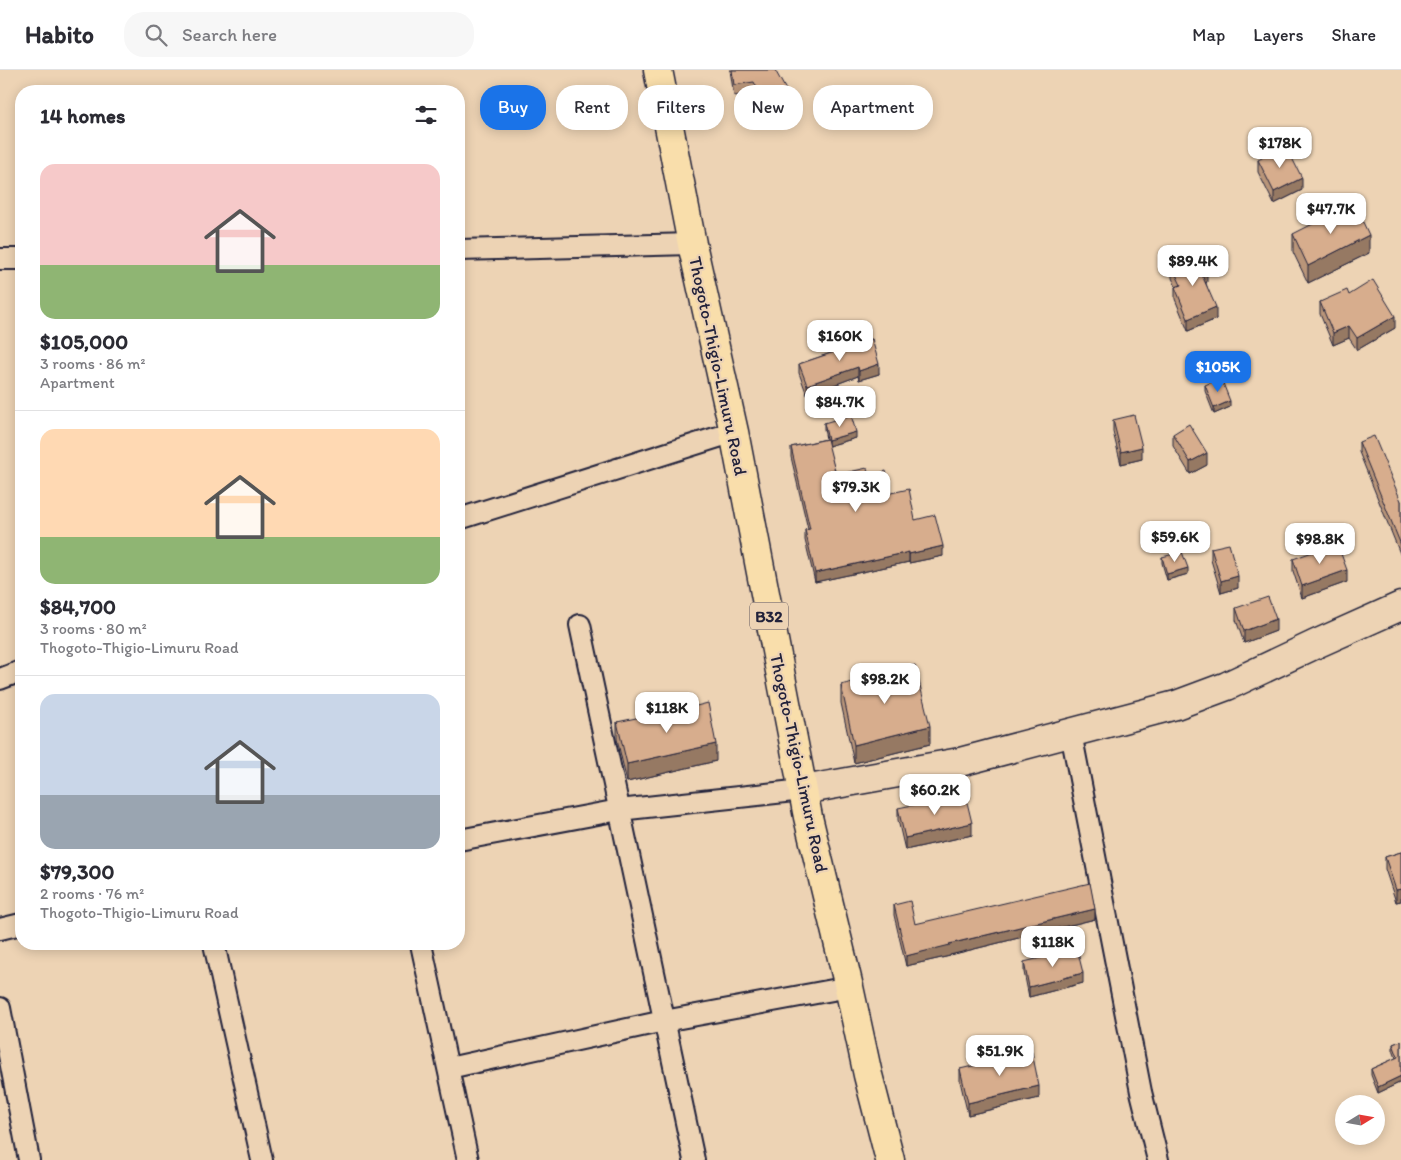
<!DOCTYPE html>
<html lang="en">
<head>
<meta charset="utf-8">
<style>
	:root { --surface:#fff; --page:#f7f7f7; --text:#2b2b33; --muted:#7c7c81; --line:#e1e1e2; --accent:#1a73e8 }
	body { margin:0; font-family:Itim,sans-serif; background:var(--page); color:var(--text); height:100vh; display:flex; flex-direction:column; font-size:19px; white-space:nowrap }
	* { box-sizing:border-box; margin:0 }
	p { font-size:16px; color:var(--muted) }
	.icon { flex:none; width:28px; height:28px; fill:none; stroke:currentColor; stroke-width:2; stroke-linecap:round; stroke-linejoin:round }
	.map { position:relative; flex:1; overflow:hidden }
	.side { position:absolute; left:15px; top:15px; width:450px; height:865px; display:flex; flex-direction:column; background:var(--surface); border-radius:20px; box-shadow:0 2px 12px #0003 }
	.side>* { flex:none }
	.top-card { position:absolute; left:480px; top:15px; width:475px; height:45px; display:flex; gap:10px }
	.needle { width:32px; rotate:79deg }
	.fabs { position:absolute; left:1335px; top:1025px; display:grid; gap:10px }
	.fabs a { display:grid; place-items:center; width:50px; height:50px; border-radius:50%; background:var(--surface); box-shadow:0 2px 12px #0003; font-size:25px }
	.price { position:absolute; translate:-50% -42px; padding:0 11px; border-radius:10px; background:#fff; color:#222; font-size:16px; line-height:32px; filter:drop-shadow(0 1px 2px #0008) }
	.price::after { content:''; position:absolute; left:50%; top:30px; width:15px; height:11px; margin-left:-8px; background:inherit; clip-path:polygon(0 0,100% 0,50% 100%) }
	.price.current { background:var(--accent); color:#fff }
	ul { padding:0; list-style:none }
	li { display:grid; align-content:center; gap:10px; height:265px; padding:0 25px }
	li+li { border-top:1px solid var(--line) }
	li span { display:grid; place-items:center; height:155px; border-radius:15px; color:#555 }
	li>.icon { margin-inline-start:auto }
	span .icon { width:90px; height:90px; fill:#fffc; stroke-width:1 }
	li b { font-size:21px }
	h2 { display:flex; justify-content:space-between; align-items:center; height:60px; padding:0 25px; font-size:21px }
	.chip { padding:0 18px; border-radius:20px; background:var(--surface); box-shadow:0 2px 12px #0003; font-size:18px; line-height:45px }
	.chip.current { background:var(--accent); color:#fff }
	header { display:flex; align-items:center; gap:30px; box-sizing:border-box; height:70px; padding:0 25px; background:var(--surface); border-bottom:1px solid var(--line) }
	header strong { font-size:24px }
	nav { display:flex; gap:28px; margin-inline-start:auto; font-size:18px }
	.search { width:350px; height:45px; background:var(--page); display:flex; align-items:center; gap:12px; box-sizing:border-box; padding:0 18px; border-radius:20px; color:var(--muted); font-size:19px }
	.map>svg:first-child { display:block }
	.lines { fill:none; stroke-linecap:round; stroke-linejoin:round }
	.street-casing { stroke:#22223b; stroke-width:24 }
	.secondary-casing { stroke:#22223b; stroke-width:31 }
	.highway-casing { stroke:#22223b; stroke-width:31 }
	.street { stroke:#edd3b4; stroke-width:20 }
	.secondary { stroke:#edd3b4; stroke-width:28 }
	.highway { stroke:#f9deab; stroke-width:28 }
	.wall { fill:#b99579; stroke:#22223b }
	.shaded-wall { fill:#967963; stroke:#22223b }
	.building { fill:#d7ad8d; stroke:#22223b }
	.labels { text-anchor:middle; stroke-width:4.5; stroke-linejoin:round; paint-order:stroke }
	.shield { fill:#edd3b4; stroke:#5f575f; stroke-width:1 }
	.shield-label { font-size:16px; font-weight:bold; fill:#22223b }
	.street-label { font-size:18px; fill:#22223b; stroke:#edd3b4 }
</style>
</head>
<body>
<header>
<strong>Habito</strong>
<div class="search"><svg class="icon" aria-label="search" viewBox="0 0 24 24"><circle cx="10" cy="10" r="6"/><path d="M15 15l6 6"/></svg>Search here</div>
<nav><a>Map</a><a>Layers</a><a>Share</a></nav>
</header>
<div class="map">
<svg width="1401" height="1090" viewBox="0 0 1401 1090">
	<rect width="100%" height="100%" fill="#edd3b4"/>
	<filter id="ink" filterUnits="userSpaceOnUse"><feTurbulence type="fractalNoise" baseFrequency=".02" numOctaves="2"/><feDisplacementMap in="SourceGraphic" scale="10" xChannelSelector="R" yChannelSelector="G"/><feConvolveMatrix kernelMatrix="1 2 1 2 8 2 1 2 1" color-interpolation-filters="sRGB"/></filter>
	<g filter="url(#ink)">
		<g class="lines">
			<g class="street-casing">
				<g id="street">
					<polyline points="459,180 692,174"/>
					<polyline points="0,189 21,189"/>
					<polyline points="459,449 734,362"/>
					<polyline points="580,555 694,1090"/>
					<polyline points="0,609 21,601"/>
					<polyline points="1071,663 1141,1022 1158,1090"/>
					<polyline points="459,770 619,740 803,720"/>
					<polyline points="0,859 21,854"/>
					<polyline points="214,874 262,1090"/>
					<polyline points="421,874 468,1090"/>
					<polyline points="0,938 29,1090"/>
					<polyline points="449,998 664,951 849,917"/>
				</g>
			</g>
			<g class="secondary-casing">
				<polyline id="secondary" points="803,720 960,692 1176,635 1227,616 1316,574 1401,536"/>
			</g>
			<g class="highway-casing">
				<polyline id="highway" points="658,0 692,174 734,362 808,747 849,917 868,1005 890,1090"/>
			</g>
			<use href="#street" class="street"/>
			<use href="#secondary" class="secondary"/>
			<use href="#highway" class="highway"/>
		</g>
		<g class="wall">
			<polygon points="730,0 775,0 786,31 764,43 754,23 734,26"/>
			<polygon points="1258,90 1302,120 1274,134 1258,102"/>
			<polygon points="1293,164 1369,183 1308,213 1293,182"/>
			<polygon points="1172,196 1207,212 1206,213 1216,249 1188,261 1175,229 1175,217 1176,217 1172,208"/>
			<polygon points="1349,225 1395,258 1357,280 1349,268 1333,275 1320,244 1320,232"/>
			<polygon points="872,269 879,304 859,310 858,306 807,325 799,303 799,294"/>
			<polygon points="1205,315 1230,337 1214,344 1205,321"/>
			<polygon points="1113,350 1142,389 1121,394 1113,362"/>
			<polygon points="824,353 856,368 828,376 836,405 869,406 891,423 915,450 943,486 909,493 909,492 815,512 805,470 805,460 808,459 791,387 791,377 826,369 824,359"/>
			<polygon points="1173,364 1207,395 1190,404 1173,376"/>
			<polygon points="1359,372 1401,431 1401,486 1359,382"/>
			<polygon points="1211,478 1238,518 1221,523 1211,490"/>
			<polygon points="1162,487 1188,504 1167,510 1162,493"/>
			<polygon points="1293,489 1347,512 1302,528 1293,501"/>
			<polygon points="1236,538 1276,561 1244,573 1236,550"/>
			<polygon points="841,615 930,674 854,693 841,633"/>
			<polygon points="642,650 716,691 627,712 617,669 617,652"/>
			<polygon points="898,738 972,765 905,780 898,750"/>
			<polygon points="1401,782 1401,831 1396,832 1385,799 1385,787"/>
			<polygon points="894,835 915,854 1095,849 950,885 950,886 906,896 894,845"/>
			<polygon points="1024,892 1083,913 1029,927 1024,902"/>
			<polygon points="1401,971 1401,1012 1378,1023 1371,1005 1371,999 1396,988 1393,980 1393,974"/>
			<polygon points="960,999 1039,1028 968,1045 960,1011"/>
		</g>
		<g class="shaded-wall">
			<polygon points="786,20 786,31 764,43 764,32"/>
			<polygon points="1302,108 1302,120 1274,134 1274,122"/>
			<polygon points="1369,165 1369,183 1308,213 1308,196"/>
			<polygon points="1207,200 1207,212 1201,215 1201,203"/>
			<polygon points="1216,237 1216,249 1188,261 1188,249"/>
			<polygon points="1395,246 1395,258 1357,280 1357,268"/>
			<polygon points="1349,256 1349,268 1333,275 1333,263"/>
			<polygon points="879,294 879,304 859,310 859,301"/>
			<polygon points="858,297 858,306 807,325 807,315"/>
			<polygon points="1230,331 1230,337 1214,344 1214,338"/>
			<polygon points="856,362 856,368 828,376 828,370"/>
			<polygon points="1142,377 1142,389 1121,394 1121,382"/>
			<polygon points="1207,383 1207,395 1190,404 1190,392"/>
			<polygon points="943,476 943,486 909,493 909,484"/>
			<polygon points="909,482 909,492 815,512 815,503"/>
			<polygon points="1188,498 1188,504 1167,510 1167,504"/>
			<polygon points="1347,500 1347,512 1302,528 1302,516"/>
			<polygon points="1238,506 1238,518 1221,523 1221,511"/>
			<polygon points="1276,549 1276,561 1244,573 1244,561"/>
			<polygon points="930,656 930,674 854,693 854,675"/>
			<polygon points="716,674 716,691 627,712 627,694"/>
			<polygon points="972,753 972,765 905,780 905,768"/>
			<polygon points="1401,819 1401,831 1396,832 1396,820"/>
			<polygon points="1095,839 1095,849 950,885 950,886 906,896 906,886 949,874"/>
			<polygon points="1083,903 1083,913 1029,927 1029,917"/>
			<polygon points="1401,1006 1401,1012 1378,1023 1378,1017"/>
			<polygon points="1039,1016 1039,1028 968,1045 968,1033"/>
		</g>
		<g class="building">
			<polygon points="732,0 775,0 786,20 764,32 754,12 734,15"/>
			<polygon points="1286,76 1302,108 1274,122 1258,90"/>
			<polygon points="1354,133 1369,165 1308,196 1293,164"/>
			<polygon points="1199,183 1207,200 1201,203 1216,237 1188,249 1175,217 1181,215 1172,196"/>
			<polygon points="1373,210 1395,246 1357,268 1349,256 1333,263 1320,232 1347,220 1349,225"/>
			<polygon points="872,269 879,294 859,301 858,297 807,315 799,294"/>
			<polygon points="1221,308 1230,331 1214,338 1205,315"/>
			<polygon points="851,345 856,362 828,370 824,353"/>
			<polygon points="1134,345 1142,377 1121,382 1113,350"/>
			<polygon points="1189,354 1207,383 1190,392 1173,364"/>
			<polygon points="1374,366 1401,431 1401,475 1359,372"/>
			<polygon points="827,369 836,405 867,398 869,406 886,401 891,423 909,419 915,450 935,445 943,476 909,484 909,482 815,503 805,460 810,459 791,377"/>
			<polygon points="1337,473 1347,500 1302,516 1293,489"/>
			<polygon points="1229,474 1238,506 1221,511 1211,478"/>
			<polygon points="1182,482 1188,498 1167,504 1162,487"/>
			<polygon points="1268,527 1276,549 1244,561 1236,538"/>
			<polygon points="915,595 930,656 854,675 841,615"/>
			<polygon points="708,633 716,674 627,694 617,652 641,647 642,650"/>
			<polygon points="965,724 972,753 905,768 898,738"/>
			<polygon points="1401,782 1401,819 1396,820 1385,787"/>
			<polygon points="1090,813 1095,839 949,874 950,875 906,886 894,835 910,831 915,854"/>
			<polygon points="1077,879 1083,903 1029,917 1024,892"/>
			<polygon points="1401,971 1401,1006 1378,1017 1371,999 1398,987 1393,974"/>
			<polygon points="1032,982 1039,1016 968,1033 960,999"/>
		</g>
	</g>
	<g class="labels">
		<rect class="shield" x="750" y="532.5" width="38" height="27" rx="4"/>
		<g class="shield-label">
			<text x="769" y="552">B32</text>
		</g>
		<g class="street-label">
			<text transform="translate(718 296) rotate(78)" y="6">Thogoto-Thigio-Limuru Road</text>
			<text transform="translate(799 693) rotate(78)" y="6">Thogoto-Thigio-Limuru Road</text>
		</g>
	</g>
</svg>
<div class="fabs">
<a><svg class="needle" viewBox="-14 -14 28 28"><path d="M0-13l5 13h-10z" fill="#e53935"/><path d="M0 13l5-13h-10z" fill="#7c7c81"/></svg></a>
</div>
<b class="price" style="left:1280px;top:99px">$178K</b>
<b class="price" style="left:1331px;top:165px">$47.7K</b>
<b class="price" style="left:1193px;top:217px">$89.4K</b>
<b class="price" style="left:840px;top:292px">$160K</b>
<b class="price current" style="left:1218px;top:323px">$105K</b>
<b class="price" style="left:840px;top:358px">$84.7K</b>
<b class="price" style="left:856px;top:443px">$79.3K</b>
<b class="price" style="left:1175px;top:493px">$59.6K</b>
<b class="price" style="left:1320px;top:495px">$98.8K</b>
<b class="price" style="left:885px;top:635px">$98.2K</b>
<b class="price" style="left:667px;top:664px">$118K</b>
<b class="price" style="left:935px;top:746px">$60.2K</b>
<b class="price" style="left:1053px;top:898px">$118K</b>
<b class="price" style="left:1000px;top:1007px">$51.9K</b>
<div class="top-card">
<a class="chip current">Buy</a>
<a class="chip">Rent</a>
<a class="chip">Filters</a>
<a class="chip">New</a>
<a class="chip">Apartment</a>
</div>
<section class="side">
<h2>14 homes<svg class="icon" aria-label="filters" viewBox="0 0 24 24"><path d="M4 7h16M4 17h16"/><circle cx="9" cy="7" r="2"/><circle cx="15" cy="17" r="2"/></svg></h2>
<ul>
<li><span style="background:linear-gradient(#f6c9c9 65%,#8fb573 0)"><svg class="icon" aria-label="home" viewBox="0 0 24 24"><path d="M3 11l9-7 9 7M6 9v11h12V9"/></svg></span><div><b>$105,000</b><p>3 rooms · 86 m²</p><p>Apartment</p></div></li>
<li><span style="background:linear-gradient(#ffd9b3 70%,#8fb573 0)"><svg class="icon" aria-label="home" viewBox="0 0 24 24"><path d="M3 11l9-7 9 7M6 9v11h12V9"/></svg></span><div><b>$84,700</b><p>3 rooms · 80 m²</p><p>Thogoto-Thigio-Limuru Road</p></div></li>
<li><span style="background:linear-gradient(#c9d6e8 65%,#9aa5b1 0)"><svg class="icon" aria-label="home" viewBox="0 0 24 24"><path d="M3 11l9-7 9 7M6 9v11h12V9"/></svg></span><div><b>$79,300</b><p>2 rooms · 76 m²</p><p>Thogoto-Thigio-Limuru Road</p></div></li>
</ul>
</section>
</div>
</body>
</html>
